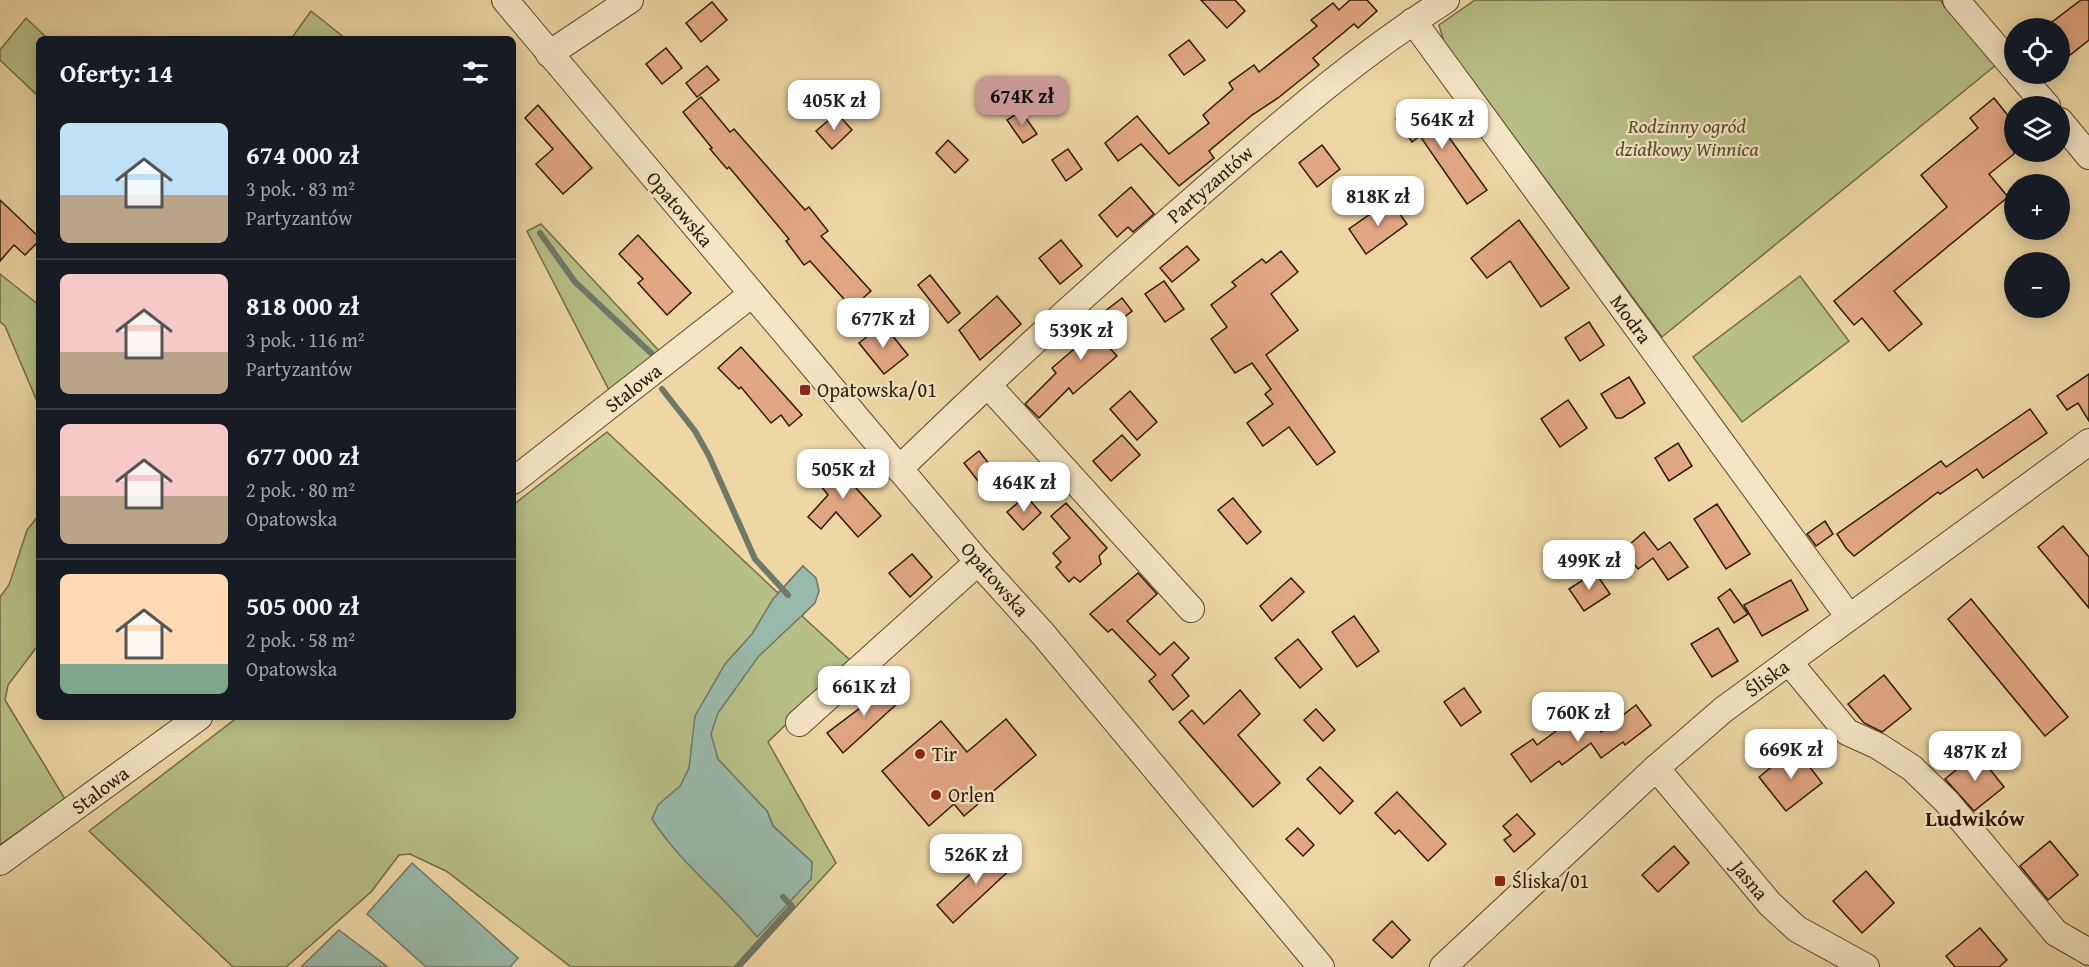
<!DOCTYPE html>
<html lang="pl">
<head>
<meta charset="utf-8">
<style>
	:root { --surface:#171b24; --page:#20242c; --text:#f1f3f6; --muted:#9ea1a6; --line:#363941; --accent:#c59692 }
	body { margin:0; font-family:"Gentium Book Plus",serif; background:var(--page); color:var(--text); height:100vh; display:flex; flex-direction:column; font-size:22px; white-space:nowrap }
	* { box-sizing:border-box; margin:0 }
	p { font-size:20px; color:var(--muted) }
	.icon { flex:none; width:33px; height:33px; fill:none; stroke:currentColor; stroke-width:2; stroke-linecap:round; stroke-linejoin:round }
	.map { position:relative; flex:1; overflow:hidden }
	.panel { position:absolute; left:36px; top:36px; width:480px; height:684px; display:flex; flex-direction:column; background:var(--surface); border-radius:9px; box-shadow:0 3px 15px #0003 }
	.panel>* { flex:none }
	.buttons { position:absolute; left:2004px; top:18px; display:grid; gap:12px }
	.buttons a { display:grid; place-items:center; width:66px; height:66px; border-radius:50%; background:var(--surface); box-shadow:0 3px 15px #0003; font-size:30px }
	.price { position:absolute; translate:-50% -51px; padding:0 14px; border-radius:12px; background:#fff; color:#222; font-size:20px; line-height:39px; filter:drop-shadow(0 2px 3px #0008) }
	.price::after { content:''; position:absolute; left:50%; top:36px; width:18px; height:14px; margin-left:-9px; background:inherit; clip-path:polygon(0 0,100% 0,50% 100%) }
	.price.selected { background:var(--accent); color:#111 }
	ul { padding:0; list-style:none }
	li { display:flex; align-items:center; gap:18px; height:150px; padding:0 24px }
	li+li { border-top:2px solid var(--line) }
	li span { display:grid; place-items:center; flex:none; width:168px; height:120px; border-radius:9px; color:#555 }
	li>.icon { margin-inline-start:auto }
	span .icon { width:72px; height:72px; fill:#fffc; stroke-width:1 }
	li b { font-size:26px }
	h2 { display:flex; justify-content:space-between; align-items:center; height:72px; padding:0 24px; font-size:26px }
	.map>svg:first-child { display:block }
	.green { fill:#b7bf87; stroke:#736c46; stroke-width:1.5; fill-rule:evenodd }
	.water { fill:#99b9ab; stroke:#6f7968; stroke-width:1.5 }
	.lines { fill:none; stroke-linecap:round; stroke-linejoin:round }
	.stream { stroke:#6f7968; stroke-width:6 }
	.building { fill:#e1a784; stroke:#2f1904; stroke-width:1.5 }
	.minor-casing { stroke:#5f482c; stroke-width:28 }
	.minor { stroke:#f4e5c4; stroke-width:26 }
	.poi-dot { fill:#8f2418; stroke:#f4e5c4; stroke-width:2 }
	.labels { text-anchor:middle; stroke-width:4.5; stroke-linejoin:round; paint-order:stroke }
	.park-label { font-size:20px; font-style:italic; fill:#584b2b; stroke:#f4e5c4 }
	.street-label { font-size:20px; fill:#2f1904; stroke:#f4e5c4 }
	.poi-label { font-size:20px; fill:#2f1904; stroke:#f4e5c4; text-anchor:start }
	.quarter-label { font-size:22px; font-weight:bold; fill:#2f1904; stroke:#f4e5c4 }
</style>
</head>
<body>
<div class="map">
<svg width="2089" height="967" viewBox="0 0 2089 967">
	<rect width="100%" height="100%" fill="#eed7a5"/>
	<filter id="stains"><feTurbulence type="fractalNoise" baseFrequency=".00333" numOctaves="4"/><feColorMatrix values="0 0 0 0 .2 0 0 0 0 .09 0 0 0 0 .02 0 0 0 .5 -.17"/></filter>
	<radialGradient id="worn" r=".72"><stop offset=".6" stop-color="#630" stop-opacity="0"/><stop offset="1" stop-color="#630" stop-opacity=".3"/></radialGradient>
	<g class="green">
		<polygon points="1475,0 1940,0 1996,65 1662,337 1444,42 1439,25"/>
		<polygon points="311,11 346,39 291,39"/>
		<polygon points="26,18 48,39 39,39 39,97 0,60 0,50"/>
		<polygon points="541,224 665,357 611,394 527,231"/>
		<polygon points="0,274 39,305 39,406 5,326 0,322"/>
		<polygon points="1800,276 1849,341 1742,422 1693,357"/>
		<path d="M 607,432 L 778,593 L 803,566 C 826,587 821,595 802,616 L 851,661 L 768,742 L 836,863 L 741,967 L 571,967 L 446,871 L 410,854 L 399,855 L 371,892 L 286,967 L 233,967 L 89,831 L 238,717 L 513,717 L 513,505 ZM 694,802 L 767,811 L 773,826 L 812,862 L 811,879 Z"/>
		<polygon points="39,515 39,644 8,685 5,700 65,799 0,845 0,597 9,585 27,530"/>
	</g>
	<g class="water">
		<path d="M 803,566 L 816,578 L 819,591 L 815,603 L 758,657 L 718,713 L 711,734 L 718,759 L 767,811 L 773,826 L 812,862 L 811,879 L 757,937 C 724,896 680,863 652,819 L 658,805 L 680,786 L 689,768 L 695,716 L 725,664 L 752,634 L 773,599 Z"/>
		<polygon points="412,863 518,958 510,967 426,967 367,914"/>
		<polygon points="339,930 388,967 301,967"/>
	</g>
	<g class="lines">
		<g class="stream">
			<polyline points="540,233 575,282 652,354"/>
			<polyline points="662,389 695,431 709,456 755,559 788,595"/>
			<polyline points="737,967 792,906 783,897"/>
		</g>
	</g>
	<g class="building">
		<polygon points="1201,0 1235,0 1245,11 1227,28"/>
		<polygon points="1350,0 1367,0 1377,11 1358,28 1354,24 1313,58 1319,65 1278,98 1252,115 1209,151 1214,158 1179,186 1141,144 1118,161 1105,143 1137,116 1169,154 1209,123 1203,115 1233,89 1229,83 1254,65 1259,72 1317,26 1311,20 1333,3 1339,10"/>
		<polygon points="2081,0 2089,0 2089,40 2060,63 2060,28 2044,28"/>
		<polygon points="712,2 727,20 701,42 686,23"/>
		<polygon points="1189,40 1205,60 1184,75 1169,55"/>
		<polygon points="666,48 682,68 662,84 646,64"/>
		<polygon points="707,66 719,80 697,97 686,83"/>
		<polygon points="701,97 730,132 734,129 805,210 809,207 828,231 821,236 871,291 852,308 810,261 804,265 786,241 789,239 729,167 727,169 710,149 712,148 683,112"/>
		<polygon points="1994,98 2014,123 2014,154 1989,174 2008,197 1894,291 1922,324 1889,351 1862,318 1854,325 1834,301 1947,207 1921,175 1978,128 1970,118"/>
		<polygon points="1422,100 1487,190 1467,204 1420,136 1412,142 1396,119"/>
		<polygon points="538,105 592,168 563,194 536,164 553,149 525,118"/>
		<polygon points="1021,111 1037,134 1023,143 1007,120"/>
		<polygon points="837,113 852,130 832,149 816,131"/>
		<polygon points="948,140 968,160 955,173 936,153"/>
		<polygon points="1322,145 1340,169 1317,187 1299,163"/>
		<polygon points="1068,149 1082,169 1066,181 1052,160"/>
		<polygon points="1131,187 1154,214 1133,232 1128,227 1117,237 1099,215"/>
		<polygon points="0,200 39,237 39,241 25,255 14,245 0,261"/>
		<polygon points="1390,200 1407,224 1366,254 1349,229"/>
		<polygon points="1519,220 1569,288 1541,307 1510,261 1487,278 1471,258"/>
		<polygon points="638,235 691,293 667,315 638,283 643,279 619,254"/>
		<polygon points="1061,240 1082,266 1060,284 1039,258"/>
		<polygon points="1187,246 1199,260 1172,282 1160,268"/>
		<polygon points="1281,251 1298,272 1271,294 1298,330 1266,355 1335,452 1317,465 1289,427 1263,446 1247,423 1273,404 1265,394 1271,389 1252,363 1235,373 1211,339 1227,327 1211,305 1236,286 1232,282 1262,259 1266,263"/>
		<polygon points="930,275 960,313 948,323 918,285"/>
		<polygon points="1164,281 1184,309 1165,322 1145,294"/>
		<polygon points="997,296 1021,324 980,360 959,330"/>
		<polygon points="1122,298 1132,311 1099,337 1117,356 1073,394 1069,388 1039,418 1025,404 1056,373 1052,368 1087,338 1081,330"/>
		<polygon points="1589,322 1604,345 1580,361 1565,338"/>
		<polygon points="883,324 908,355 884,374 859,343"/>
		<polygon points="741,347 802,415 789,426 781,415 771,423 741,387 739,389 718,368"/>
		<polygon points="2089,374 2089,421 2078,403 2067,410 2057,396"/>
		<polygon points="1629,377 1645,403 1622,418 1616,418 1601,394"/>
		<polygon points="1130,391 1157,422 1137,440 1110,409"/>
		<polygon points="1568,400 1587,428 1560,447 1541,419"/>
		<polygon points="2030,409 2047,433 1983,478 1977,469 1940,494 1938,492 1854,556 1846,548 1837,534 1941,461 1946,467"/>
		<polygon points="1122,435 1140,455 1111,481 1093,461"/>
		<polygon points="1678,443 1692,466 1669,481 1655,458"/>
		<polygon points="979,451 997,474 982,486 964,463"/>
		<polygon points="836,457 853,477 849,480 881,516 858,537 836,512 821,529 808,517 828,495 813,476"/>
		<polygon points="1026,496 1041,513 1023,530 1007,512"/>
		<polygon points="1233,498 1261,532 1247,544 1218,510"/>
		<polygon points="1066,503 1107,548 1099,556 1101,564 1080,582 1074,577 1069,582 1056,567 1061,562 1053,553 1070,538 1051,516"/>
		<polygon points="1717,504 1750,554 1726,569 1694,519"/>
		<polygon points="1825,521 1833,534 1816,546 1807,534"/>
		<polygon points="2063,526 2089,557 2089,608 2038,547"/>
		<polygon points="1644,532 1658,550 1670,542 1688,567 1668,580 1653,558 1638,569 1623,550"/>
		<polygon points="912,554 932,577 910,597 889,573"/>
		<polygon points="1595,572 1610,594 1584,611 1569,589"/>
		<polygon points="1138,573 1157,594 1127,621 1160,655 1174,642 1189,658 1172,675 1189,696 1173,710 1149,681 1156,675 1112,629 1108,632 1090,614"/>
		<polygon points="1291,578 1304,592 1272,621 1260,606"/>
		<polygon points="1791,580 1808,610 1762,636 1744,605"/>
		<polygon points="1730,589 1748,614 1734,623 1718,598"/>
		<polygon points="1971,599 2068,717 2045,736 1948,619"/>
		<polygon points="1354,616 1379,651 1357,667 1332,632"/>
		<polygon points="1718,628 1738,661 1712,677 1691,644"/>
		<polygon points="1298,639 1322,669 1300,688 1275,658"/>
		<polygon points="1884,675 1911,709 1882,732 1864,723 1848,704"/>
		<polygon points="884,682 900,701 843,753 827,733 864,705 861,701"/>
		<polygon points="1464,688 1481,712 1461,726 1444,702"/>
		<polygon points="1240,690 1260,714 1238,735 1280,783 1253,807 1179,722 1192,710 1204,724"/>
		<polygon points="1636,705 1651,725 1625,745 1623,742 1601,758 1591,743 1562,765 1559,761 1531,782 1511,754 1533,739 1537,745 1567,723 1573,731 1583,724 1586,727 1594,722 1601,732"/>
		<polygon points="1316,709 1335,730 1323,741 1304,720"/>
		<polygon points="1006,719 1036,755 964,816 954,804 929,826 882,771 941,721 967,752"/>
		<polygon points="1795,748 1822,783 1786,811 1759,777"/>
		<polygon points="1977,753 2004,787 1974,811 1945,779"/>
		<polygon points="1320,767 1353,801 1340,814 1307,779"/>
		<polygon points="1397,792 1446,844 1428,861 1399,830 1395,834 1375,813"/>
		<polygon points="1517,814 1535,834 1514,852 1504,840 1511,835 1503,826"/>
		<polygon points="1298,828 1314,845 1303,856 1286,839"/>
		<polygon points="2050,841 2078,875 2048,900 2020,866"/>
		<polygon points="1674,846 1689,863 1658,892 1642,875"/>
		<polygon points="998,848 1015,865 953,923 937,905"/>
		<polygon points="1866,871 1894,903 1862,933 1833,901"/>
		<polygon points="1392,921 1410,940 1392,958 1373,940"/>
		<polygon points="1980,928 2007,960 1999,967 1955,967 1946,956"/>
	</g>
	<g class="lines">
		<g class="minor-casing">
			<g id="minor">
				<polyline points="505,0 978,562 1043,634 1321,967"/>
				<polyline points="1956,0 2014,68"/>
				<polyline points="1413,21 1849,617"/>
				<polyline points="549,54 630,0"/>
				<polyline points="2019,74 2047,106"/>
				<polyline points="2060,121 2089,156"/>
				<polyline points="988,385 1191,609"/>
				<path d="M 899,469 C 998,373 1100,280 1204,190 C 1284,121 1356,57 1446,0"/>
				<polyline points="513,481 752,294"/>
				<polyline points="1789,662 1847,732 1878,746 1912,768 1947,802 2056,933 2089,952"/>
				<polyline points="799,723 978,562"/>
				<polyline points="1656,768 1770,904 1797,929 1866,967"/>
				<polyline points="0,862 199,717"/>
				<polyline points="1443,967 1656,768 1723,710 2089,442"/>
			</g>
		</g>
		<use href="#minor" class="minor"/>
	</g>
	<g class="poi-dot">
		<rect x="799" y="384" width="12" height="12" rx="3"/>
		<circle cx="920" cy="754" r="6"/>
		<circle cx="936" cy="795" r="6"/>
		<rect x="1494" y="875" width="12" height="12" rx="3"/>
	</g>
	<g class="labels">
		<g class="park-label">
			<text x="1687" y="133">Rodzinny ogród<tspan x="1687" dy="23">działkowy Winnica</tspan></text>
		</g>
		<g class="street-label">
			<text transform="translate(1210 184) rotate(-41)" y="7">Partyzantów</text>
			<text transform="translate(680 209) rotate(50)" y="7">Opatowska</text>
			<text transform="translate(1631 319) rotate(54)" y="7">Modra</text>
			<text transform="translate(633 388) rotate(-38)" y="7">Stalowa</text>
			<text transform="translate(995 579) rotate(49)" y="7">Opatowska</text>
			<text transform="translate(1767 678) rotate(-36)" y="7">Śliska</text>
			<text transform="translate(100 790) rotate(-37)" y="7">Stalowa</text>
			<text transform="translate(1750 880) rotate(50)" y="7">Jasna</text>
		</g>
		<g class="poi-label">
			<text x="817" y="397">Opatowska/01</text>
			<text x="932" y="761">Tir</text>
			<text x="948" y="802">Orlen</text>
			<text x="1512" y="888">Śliska/01</text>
		</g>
		<g class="quarter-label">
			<text x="1975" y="826">Ludwików</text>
		</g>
	</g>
	<rect width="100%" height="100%" filter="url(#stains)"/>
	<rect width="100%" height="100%" fill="url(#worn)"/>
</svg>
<div class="buttons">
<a><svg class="icon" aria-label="locate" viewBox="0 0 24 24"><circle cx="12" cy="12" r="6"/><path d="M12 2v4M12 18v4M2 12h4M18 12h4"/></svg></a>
<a><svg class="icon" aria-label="layers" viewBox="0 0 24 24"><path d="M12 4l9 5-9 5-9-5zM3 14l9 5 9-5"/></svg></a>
<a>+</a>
<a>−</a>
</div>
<b class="price selected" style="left:1022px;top:127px">674K zł</b>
<b class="price" style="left:834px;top:131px">405K zł</b>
<b class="price" style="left:1442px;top:150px">564K zł</b>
<b class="price" style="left:1378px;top:227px">818K zł</b>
<b class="price" style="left:883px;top:349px">677K zł</b>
<b class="price" style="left:1081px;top:361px">539K zł</b>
<b class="price" style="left:843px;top:500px">505K zł</b>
<b class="price" style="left:1024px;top:513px">464K zł</b>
<b class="price" style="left:1589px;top:591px">499K zł</b>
<b class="price" style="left:864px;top:717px">661K zł</b>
<b class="price" style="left:1578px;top:743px">760K zł</b>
<b class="price" style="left:1791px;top:780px">669K zł</b>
<b class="price" style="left:1975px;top:782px">487K zł</b>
<b class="price" style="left:976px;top:885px">526K zł</b>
<section class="panel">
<h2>Oferty: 14<svg class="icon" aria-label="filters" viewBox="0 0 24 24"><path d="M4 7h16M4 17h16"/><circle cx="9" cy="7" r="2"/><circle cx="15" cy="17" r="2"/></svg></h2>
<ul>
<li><span style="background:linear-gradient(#bfe0f5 60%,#b9a48a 0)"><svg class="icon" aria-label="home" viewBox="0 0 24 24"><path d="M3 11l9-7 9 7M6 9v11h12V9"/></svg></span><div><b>674 000 zł</b><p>3 pok. · 83 m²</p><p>Partyzantów</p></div></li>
<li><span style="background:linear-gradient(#f6c9c9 65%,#b9a48a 0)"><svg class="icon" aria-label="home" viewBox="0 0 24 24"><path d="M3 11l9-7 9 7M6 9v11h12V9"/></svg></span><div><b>818 000 zł</b><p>3 pok. · 116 m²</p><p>Partyzantów</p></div></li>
<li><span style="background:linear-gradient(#f6c9c9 60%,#b9a48a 0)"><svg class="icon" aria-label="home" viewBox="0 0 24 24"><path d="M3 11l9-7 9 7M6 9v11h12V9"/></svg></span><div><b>677 000 zł</b><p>2 pok. · 80 m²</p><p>Opatowska</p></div></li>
<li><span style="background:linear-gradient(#ffd9b3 75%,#7fa58c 0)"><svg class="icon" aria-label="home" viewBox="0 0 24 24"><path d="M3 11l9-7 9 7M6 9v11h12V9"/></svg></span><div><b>505 000 zł</b><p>2 pok. · 58 m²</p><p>Opatowska</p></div></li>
</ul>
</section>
</div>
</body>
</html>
